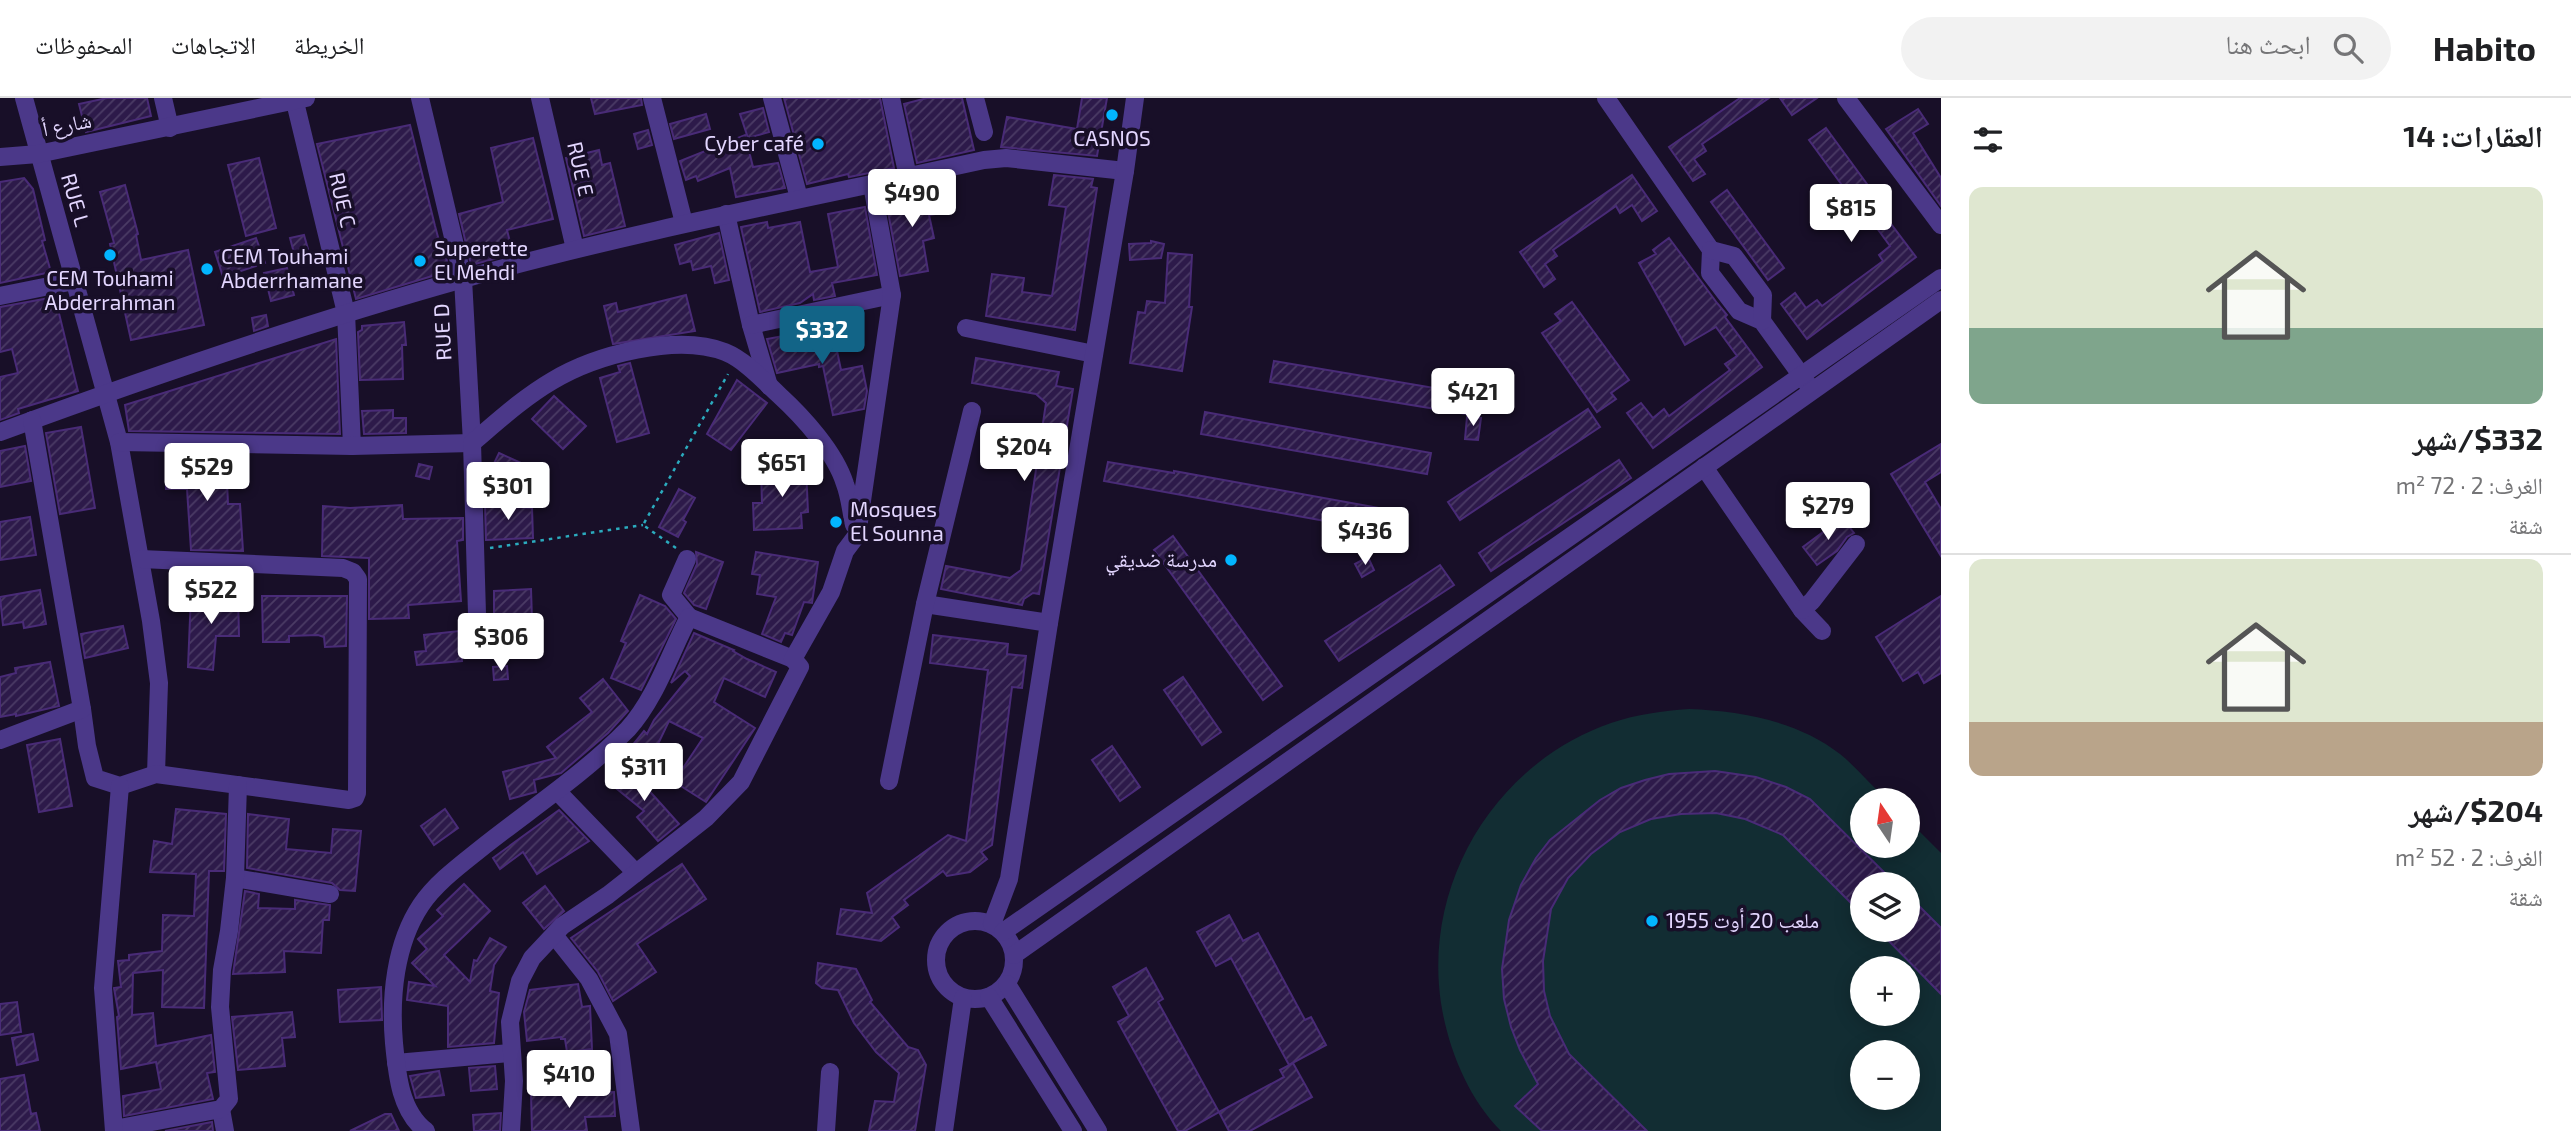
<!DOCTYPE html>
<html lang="ar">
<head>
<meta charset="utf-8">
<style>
	:root { --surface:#fff; --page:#f2f2f2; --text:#202124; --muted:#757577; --line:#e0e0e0; --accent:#126487 }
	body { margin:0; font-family:"Exo 2","Noto Naskh Arabic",sans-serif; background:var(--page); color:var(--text); direction:rtl; height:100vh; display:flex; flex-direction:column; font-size:26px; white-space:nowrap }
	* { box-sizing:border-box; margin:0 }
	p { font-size:23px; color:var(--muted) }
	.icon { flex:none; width:38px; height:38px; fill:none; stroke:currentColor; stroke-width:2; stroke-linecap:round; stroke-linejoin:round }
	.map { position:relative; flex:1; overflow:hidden; direction:ltr }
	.side { display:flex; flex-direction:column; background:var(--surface); width:630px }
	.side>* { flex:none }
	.needle { width:46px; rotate:347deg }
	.fabs { position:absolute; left:1850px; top:690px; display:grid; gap:14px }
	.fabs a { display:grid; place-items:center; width:70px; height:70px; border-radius:50%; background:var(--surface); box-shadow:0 4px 18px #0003; font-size:35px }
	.price { position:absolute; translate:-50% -60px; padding:0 16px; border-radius:7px; background:#fff; color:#222; font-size:23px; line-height:46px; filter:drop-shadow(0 2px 4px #0008) }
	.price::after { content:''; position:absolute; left:50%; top:42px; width:21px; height:16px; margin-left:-10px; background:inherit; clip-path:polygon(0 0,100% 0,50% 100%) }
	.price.on { background:var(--accent); color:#fff }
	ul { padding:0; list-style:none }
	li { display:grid; align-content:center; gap:14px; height:371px; padding:0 28px }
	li+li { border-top:2px solid var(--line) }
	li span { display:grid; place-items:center; height:217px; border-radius:14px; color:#555 }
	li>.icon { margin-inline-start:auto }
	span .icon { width:126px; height:126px; fill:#fffc; stroke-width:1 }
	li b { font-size:30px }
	h2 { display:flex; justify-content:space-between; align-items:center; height:84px; padding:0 28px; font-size:30px }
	header { display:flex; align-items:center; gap:42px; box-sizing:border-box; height:98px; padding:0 35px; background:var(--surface); border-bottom:2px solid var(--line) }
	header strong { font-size:33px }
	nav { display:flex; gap:38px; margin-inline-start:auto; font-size:24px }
	.search { width:490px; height:63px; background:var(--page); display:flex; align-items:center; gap:18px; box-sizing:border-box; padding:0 24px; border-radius:38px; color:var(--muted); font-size:26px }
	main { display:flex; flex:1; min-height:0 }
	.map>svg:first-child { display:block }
	.pitch { fill:#122d33; fill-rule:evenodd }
	.building { fill:url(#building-hatch); stroke:#492b77; stroke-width:2; fill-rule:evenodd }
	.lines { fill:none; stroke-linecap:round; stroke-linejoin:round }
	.path { stroke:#2babbe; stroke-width:2.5; stroke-dasharray:3.5 5; stroke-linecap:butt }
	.minor { stroke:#4b3889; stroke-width:18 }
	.poi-dot { fill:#02b5ff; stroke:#180f28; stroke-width:2.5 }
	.labels { text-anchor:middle; stroke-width:7; stroke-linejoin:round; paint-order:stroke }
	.street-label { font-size:21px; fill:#e3d6ff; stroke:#180f28 }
	.poi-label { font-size:21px; fill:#e3d6ff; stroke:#180f28; text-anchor:start }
</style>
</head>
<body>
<header>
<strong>Habito</strong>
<div class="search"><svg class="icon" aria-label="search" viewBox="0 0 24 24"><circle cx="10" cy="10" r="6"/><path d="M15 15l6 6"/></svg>ابحث هنا</div>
<nav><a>الخريطة</a><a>الاتجاهات</a><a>المحفوظات</a></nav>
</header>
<main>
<section class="side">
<h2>العقارات: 14<svg class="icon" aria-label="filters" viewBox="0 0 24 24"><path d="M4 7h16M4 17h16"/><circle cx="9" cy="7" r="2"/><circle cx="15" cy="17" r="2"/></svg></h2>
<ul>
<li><span style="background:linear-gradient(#dfe7d0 65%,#7fa58c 0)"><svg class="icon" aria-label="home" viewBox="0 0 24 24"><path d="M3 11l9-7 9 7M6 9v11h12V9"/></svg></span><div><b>$332/شهر</b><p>الغرف: 2 · 72 m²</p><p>شقة</p></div></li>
<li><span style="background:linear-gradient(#dfe7d0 75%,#b9a48a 0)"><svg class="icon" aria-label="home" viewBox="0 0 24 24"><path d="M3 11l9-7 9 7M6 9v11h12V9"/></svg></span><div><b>$204/شهر</b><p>الغرف: 2 · 52 m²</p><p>شقة</p></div></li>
</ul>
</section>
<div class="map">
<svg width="1941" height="1033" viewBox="0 0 1941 1033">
	<defs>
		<pattern id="building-hatch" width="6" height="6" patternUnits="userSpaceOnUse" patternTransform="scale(1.75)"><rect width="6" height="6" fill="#2d1a4a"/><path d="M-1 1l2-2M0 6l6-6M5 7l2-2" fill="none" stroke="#4b3b65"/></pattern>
	</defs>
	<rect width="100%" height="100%" fill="#180f28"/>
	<path class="pitch" d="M 1689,611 C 1741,613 1798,623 1840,656 C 1856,669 1871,687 1887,702 L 1862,702 L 1862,747 L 1908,747 L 1908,722 L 1941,755 L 1941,1033 L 1501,1033 C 1468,1000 1448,950 1441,905 C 1423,784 1496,665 1611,625 C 1637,616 1663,613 1689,611 ZM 1862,786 L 1908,786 L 1908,831 L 1862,831 ZM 1862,870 L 1908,870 L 1908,915 L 1862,915 ZM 1862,954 L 1908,954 L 1908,999 L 1862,999 Z"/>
	<g class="building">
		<polygon points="107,0 147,0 151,18 86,34 79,6"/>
		<polygon points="591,0 641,0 642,7 595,16"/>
		<polygon points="784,0 880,0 894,70 849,79 848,76 807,86"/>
		<polygon points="927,0 962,0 974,52 917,65 904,6"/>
		<polygon points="1082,0 1107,0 1097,58 1001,49 1007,19 1077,31"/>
		<polygon points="1740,0 1769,0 1702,46 1706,53 1694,61 1705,76 1693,83 1669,49"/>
		<polygon points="1780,0 1817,0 1792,17"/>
		<polygon points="763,10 769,34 748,40 740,16"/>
		<polygon points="1918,11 1928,26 1913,35 1941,80 1941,108 1886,31"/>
		<polygon points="706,16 710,31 674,41 670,26"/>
		<polygon points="410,27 435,128 441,150 444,149 449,173 356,201 317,46"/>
		<polygon points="1826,30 1883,108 1879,110 1916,159 1807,241 1781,206 1795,195 1806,210 1817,202 1822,208 1883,163 1879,157 1890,148 1868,118 1866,120 1809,42"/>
		<polygon points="648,32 652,47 638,51 634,36"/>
		<polygon points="745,37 753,69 778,65 785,90 736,99 730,70 698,83 696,78 686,82 680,63"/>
		<polygon points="533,40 553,121 507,132 513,156 471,167 459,116 503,104 491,50"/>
		<polygon points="599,52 602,67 610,65 625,128 584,138 566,60"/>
		<polygon points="259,60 276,130 246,138 228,67"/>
		<polygon points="1054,77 1093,81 1091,89 1097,90 1075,232 986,218 992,176 1024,180 1022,194 1052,198 1066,109 1049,107"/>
		<polygon points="1632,77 1657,113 1642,123 1632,107 1620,115 1616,108 1553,152 1557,158 1545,166 1555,181 1544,189 1520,154"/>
		<polygon points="24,80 33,91 45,142 42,143 51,174 0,185 0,84"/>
		<polygon points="930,85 936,116 929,117 934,140 923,143 928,173 900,178 886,103 921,96 919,88"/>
		<polygon points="125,87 138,136 136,137 141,162 188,152 204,227 131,242 110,146 114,145 100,94"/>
		<polygon points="1727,92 1784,170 1768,182 1711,104"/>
		<polygon points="865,109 877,177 832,185 835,198 814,202 813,196 800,205 760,214 741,129 767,124 768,130 800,124 810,174 838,169 828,116"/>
		<polygon points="719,135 729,182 715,185 711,168 693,172 691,163 680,166 675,147"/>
		<polygon points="304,137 308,151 294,155 290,140"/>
		<polygon points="256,140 265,165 223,179 215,154"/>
		<polygon points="1669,140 1717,205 1727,217 1725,219 1762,269 1653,350 1627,315 1641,305 1653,320 1664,311 1669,318 1730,272 1725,266 1737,258 1716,229 1685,247 1639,165 1656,156 1653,152"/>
		<polygon points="1151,143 1164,146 1161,160 1130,162 1129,146 1151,145"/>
		<polygon points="1168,155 1192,157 1189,209 1192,209 1182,273 1130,265 1138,214 1145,215 1147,203 1165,205"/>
		<polygon points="287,170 294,197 271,203 264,175"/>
		<polygon points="686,197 695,233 613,246 604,208 616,205 618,214"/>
		<polygon points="55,199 78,293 18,311 19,315 0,322 0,279 18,275 12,251 0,254 0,209"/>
		<polygon points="1572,204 1629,282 1611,295 1616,301 1597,314 1542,235 1561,223 1555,216"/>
		<polygon points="266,217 268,228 254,233 252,220"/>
		<polygon points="404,224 406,247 402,247 403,281 360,282 358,234 362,232 362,228"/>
		<polygon points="832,229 841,272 862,268 867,293 864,311 833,317 823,268 819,269 819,266 777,275 767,241"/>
		<polygon points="336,241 340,336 129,333 125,307"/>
		<polygon points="976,260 1059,274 1056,288 1073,291 1039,496 1033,495 1024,501 1022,507 941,491 946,468 1010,480 1021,472 1046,305 1036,296 972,285"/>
		<polygon points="1274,263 1482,298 1479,318 1270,284"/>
		<polygon points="630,265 649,335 617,344 600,280 620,274 618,268"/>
		<polygon points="737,282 767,305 731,352 707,336"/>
		<polygon points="554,298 586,328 563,351 532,321"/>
		<polygon points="1588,311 1600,329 1460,422 1448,404"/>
		<polygon points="393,312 393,320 406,320 406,335 364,336 362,313"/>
		<polygon points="1205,314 1431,355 1427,376 1201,336"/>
		<polygon points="1467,319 1481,320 1478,342 1465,341"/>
		<polygon points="81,329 95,410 60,416 46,335"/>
		<polygon points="1941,346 1941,374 1925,384 1941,411 1941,458 1891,376"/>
		<polygon points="25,348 31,383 0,389 0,353"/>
		<polygon points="499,355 541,374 529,399 487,380"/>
		<polygon points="166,360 226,360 228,406 240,406 243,453 191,452 187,391 166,391"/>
		<polygon points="1619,362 1631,380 1491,473 1479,455"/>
		<polygon points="1108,364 1174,375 1174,373 1401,414 1397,436 1104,383"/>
		<polygon points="419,366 432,369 429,381 416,378"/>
		<polygon points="806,369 808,414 801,415 802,430 754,432 753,405 762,405 761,372"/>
		<polygon points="679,391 695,400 683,422 686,424 678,439 659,429"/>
		<polygon points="485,406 532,410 533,440 486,442"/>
		<polygon points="402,407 403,421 463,420 463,442 457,443 461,503 408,507 409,520 369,521 369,460 322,458 323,408 350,410"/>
		<polygon points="30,419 36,457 0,462 0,424"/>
		<polygon points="1842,420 1854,435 1847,439 1837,453 1817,467 1803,449"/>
		<polygon points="1173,438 1282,588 1263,602 1154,452"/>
		<polygon points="696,454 723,464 706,511 694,507 684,495 697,466"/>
		<polygon points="756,454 818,464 812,505 804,504 792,537 785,535 781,544 762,536 776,499 757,496 760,477 752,476"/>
		<polygon points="1368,459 1374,472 1362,479 1355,466"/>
		<polygon points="1440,467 1454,487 1339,563 1325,543"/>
		<polygon points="531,491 532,522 494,523 494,493"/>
		<polygon points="40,492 46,526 24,530 23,524 3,527 0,499"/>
		<polygon points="191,496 238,496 239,538 216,538 213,572 188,569"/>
		<polygon points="640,497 665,508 676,521 641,592 611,580 626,545 621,543"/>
		<polygon points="262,498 347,498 346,548 325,549 324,539 318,537 289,538 289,544 263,544"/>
		<polygon points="1941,498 1941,575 1924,585 1918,574 1903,583 1876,539"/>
		<polygon points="123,528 128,550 85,560 81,536"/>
		<polygon points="459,533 462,563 417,567 415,554 426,553 424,537"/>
		<path d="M 694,535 L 734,552 L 733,553 L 747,561 L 776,574 L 765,599 L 724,580 L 714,604 L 755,630 L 706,704 L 627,654 L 644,633 L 647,636 L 654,622 L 690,578 L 685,573 L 671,585 ZM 669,623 L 703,640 L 683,670 L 657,648 Z"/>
		<polygon points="933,537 1008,546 1007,556 1026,558 1022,590 1012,589 992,747 981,754 987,761 970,774 947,778 943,773 904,802 908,807 892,819 899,829 881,843 837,836 841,811 872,815 867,795 948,737 966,743 988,572 930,565"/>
		<polygon points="50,564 59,608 16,618 16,616 0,619 0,579 16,575 15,570"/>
		<polygon points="507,568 508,581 494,582 493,569"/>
		<polygon points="1183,579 1221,634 1202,647 1164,592"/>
		<polygon points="603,581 628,613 608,635 561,675 534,682 536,694 510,701 503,674 556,660 547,649 592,614 580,600"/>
		<polygon points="60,641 72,708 39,714 27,647"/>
		<polygon points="1112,648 1140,689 1120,703 1092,662"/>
		<polygon points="627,668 679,726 658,743 637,719 644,713 606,682"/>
		<polygon points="1715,673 1756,679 1786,689 1810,701 1896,786 1862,786 1862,816 1783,737 1745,721 1716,715 1681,716 1651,721 1620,734 1591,756 1568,780 1551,811 1543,863 1544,893 1550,918 1569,956 1647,1033 1542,1033 1515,1008 1538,986 1520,952 1511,929 1504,901 1502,871 1509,822 1521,787 1536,760 1550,742 1600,702 1621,690 1645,682 1669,676"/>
		<polygon points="176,711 226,716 224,773 209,773 204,910 162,909 163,872 133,875 132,917 153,915 156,948 211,937 215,974 207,975 213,1001 124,1018 123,998 161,991 156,964 121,971 117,919 119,918 114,890 121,889 118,863 129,862 129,857 162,853 163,817 194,818 196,776 150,774 154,743 172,746"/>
		<polygon points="445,711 458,730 434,747 421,728"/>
		<polygon points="559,712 589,743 537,776 523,754 500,771 493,760"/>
		<polygon points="248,716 289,721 286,751 331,755 333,731 361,733 355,793 340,792 332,785 247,770"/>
		<polygon points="682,766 706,801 637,846 656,874 613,903 598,874 571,840"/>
		<polygon points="464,786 490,813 444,857 470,884 474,862 477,863 490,840 506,849 494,867 490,893 499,895 494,945 448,949 448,908 407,902 409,884 435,888 412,865 427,851 418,841 443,818 437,812"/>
		<polygon points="545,788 564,813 544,831 523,805"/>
		<polygon points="245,793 259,796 258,810 295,811 295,802 330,807 329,822 323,822 321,855 284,853 285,874 233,876"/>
		<polygon points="1908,797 1941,830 1941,896 1877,831 1908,831"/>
		<polygon points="1229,817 1243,843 1258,835 1305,922 1311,919 1326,947 1289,967 1231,860 1216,868 1197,834"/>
		<polygon points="818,865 856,871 872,902 870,904 908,949 918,952 926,967 915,1033 869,1033 875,1003 894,1004 899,975 876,954 854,925 838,892 822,890 816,885"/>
		<polygon points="1146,870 1163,901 1158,904 1219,1014 1185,1033 1178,1033 1118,924 1129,918 1113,889"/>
		<polygon points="578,886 582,909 590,908 592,951 567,954 565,941 561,941 561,939 527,943 524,914 530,892"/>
		<polygon points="381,889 382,922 340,924 338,892"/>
		<polygon points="17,904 21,934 0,937 0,906"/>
		<polygon points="292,914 295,939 282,940 285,968 238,972 232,919"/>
		<polygon points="33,936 38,962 17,967 12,940"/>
		<polygon points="1293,965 1312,999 1250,1033 1229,1033 1219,1014 1284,979 1280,972"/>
		<polygon points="495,968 497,991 471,993 469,970"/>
		<polygon points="439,973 444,997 416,1000 410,978"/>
		<polygon points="24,977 31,1016 36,1015 40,1033 0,1033 0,981"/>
		<polygon points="614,994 615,1018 585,1019 587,1033 532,1033 531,996"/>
		<polygon points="501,1015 500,1033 474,1033 473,1017"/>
		<polygon points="385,1016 391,1016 399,1033 350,1033"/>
		<polygon points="212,1024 213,1033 165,1033"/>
	</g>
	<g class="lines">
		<g class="path">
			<polyline points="490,450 643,427"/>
			<polyline points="676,450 643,427 728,276"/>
		</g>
		<g class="minor">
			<polyline points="24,0 119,344 151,523 159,585 156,676"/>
			<polyline points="163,0 170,30"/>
			<polyline points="294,0 346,215 352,348"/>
			<polyline points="540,0 575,151"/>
			<polyline points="652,0 684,125"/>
			<polyline points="772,0 799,100"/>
			<polyline points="891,0 908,79"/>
			<polyline points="975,0 984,34"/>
			<polyline points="1606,0 1711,152 1710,175 1739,213 1762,223 1809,288"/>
			<polyline points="1846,0 1941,127"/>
			<polyline points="0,59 38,56 306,0"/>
			<polyline points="726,116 751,227 769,288"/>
			<polyline points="1711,152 1734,158 1763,197 1762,223"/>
			<polyline points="0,198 74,183"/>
			<polyline points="751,227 892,197"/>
			<polyline points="966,230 1094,256"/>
			<path d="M 0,334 C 152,278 306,225 463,181 C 634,133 810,100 984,62 L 1006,60 L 1125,73"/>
			<polyline points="119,344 352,348 472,345 463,181 420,0"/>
			<polyline points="1704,369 1802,512 1822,533"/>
			<polyline points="687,461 671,497 689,519"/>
			<polyline points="925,506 1049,525"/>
			<polyline points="1802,512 1812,503 1856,446"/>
			<path d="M 478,550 L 472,345 C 498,323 523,300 552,283 C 595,257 677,235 725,254 C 745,262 764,283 779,297 C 803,319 835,354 845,386 C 850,399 851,414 854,427"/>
			<polyline points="82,611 87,648 95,680 120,688 156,676 349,702 355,700 357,695 358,481 353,474 343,470 141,461"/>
			<polyline points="0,642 82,611 32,322"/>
			<polyline points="889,683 925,506 972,313"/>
			<polyline points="557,693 636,775"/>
			<polyline points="235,780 330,796"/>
			<circle cx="975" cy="862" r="39"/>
			<polyline points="992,826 1009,781 1049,525 1125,73 1135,0"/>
			<polyline points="1003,834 1941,180"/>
			<polyline points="554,837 589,881 618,936 631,1033"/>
			<polyline points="1014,857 1941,202"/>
			<polyline points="1007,886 1098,1033"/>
			<polyline points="989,899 1073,1033"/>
			<polyline points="396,965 510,955"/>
			<polyline points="221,1011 225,1033"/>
			<polyline points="114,1031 221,1011 229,1001 220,909 222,872 229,833 235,780 238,687"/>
			<polyline points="114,1033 103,890 120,688"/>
			<path d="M 426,1033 C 400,1013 397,976 394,945 C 390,899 395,846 421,807 C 436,785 459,768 479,752 C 529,712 583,677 628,631 C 656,600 670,555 689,519 L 793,561"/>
			<polyline points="511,1033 514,983 510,924 520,883 532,860 562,828 608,797 706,720 741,684 800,569 793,561 831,494 845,453 857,437 892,197 872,87"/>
			<polyline points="826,1033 830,974"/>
			<polyline points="944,1033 963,900"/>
		</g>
	</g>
	<g class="poi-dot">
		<circle cx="1112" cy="17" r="7"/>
		<circle cx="818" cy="46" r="7"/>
		<circle cx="110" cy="157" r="7"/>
		<circle cx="420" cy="163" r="7"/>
		<circle cx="207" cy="171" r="7"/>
		<circle cx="836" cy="424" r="7"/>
		<circle cx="1231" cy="462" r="7"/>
		<circle cx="1652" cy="823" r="7"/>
	</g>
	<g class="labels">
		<g class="street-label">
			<text transform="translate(67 27) rotate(-11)" y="7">شارع أ</text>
			<text transform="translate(580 71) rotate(77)" y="7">RUE E</text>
			<text transform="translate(75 102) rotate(74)" y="7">RUE L</text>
			<text transform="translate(342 102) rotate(77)" y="7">RUE C</text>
			<text transform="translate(443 234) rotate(-93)" y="7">RUE D</text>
		</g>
		<g class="poi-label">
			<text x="1112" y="48" text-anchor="middle">CASNOS</text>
			<text x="804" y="53" text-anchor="end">Cyber café</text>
			<text x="434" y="158">Superette<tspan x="434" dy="24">El Mehdi</tspan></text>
			<text x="221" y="166">CEM Touhami<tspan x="221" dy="24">Abderrhamane</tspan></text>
			<text x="110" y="188" text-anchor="middle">CEM Touhami<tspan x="110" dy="24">Abderrahman</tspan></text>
			<text x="850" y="419">Mosques<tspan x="850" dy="24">El Sounna</tspan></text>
			<text x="1217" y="469" text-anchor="end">مدرسة ضديقي</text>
			<text x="1666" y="830">ملعب 20 أوت 1955</text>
		</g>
	</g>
</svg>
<div class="fabs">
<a><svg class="needle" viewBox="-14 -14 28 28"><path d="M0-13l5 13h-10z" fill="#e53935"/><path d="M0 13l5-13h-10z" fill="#757577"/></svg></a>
<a><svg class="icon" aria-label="layers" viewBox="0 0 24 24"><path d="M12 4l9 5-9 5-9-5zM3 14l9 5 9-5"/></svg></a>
<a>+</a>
<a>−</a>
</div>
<b class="price" style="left:912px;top:131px">$490</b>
<b class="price" style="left:1851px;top:146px">$815</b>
<b class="price on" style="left:822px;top:268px">$332</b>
<b class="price" style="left:1473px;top:330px">$421</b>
<b class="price" style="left:1024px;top:385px">$204</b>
<b class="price" style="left:782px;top:401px">$651</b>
<b class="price" style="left:207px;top:405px">$529</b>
<b class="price" style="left:508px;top:424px">$301</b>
<b class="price" style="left:1828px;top:444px">$279</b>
<b class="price" style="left:1365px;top:469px">$436</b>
<b class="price" style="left:211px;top:528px">$522</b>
<b class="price" style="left:501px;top:575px">$306</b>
<b class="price" style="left:644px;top:705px">$311</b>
<b class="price" style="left:569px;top:1012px">$410</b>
</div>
</main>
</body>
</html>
